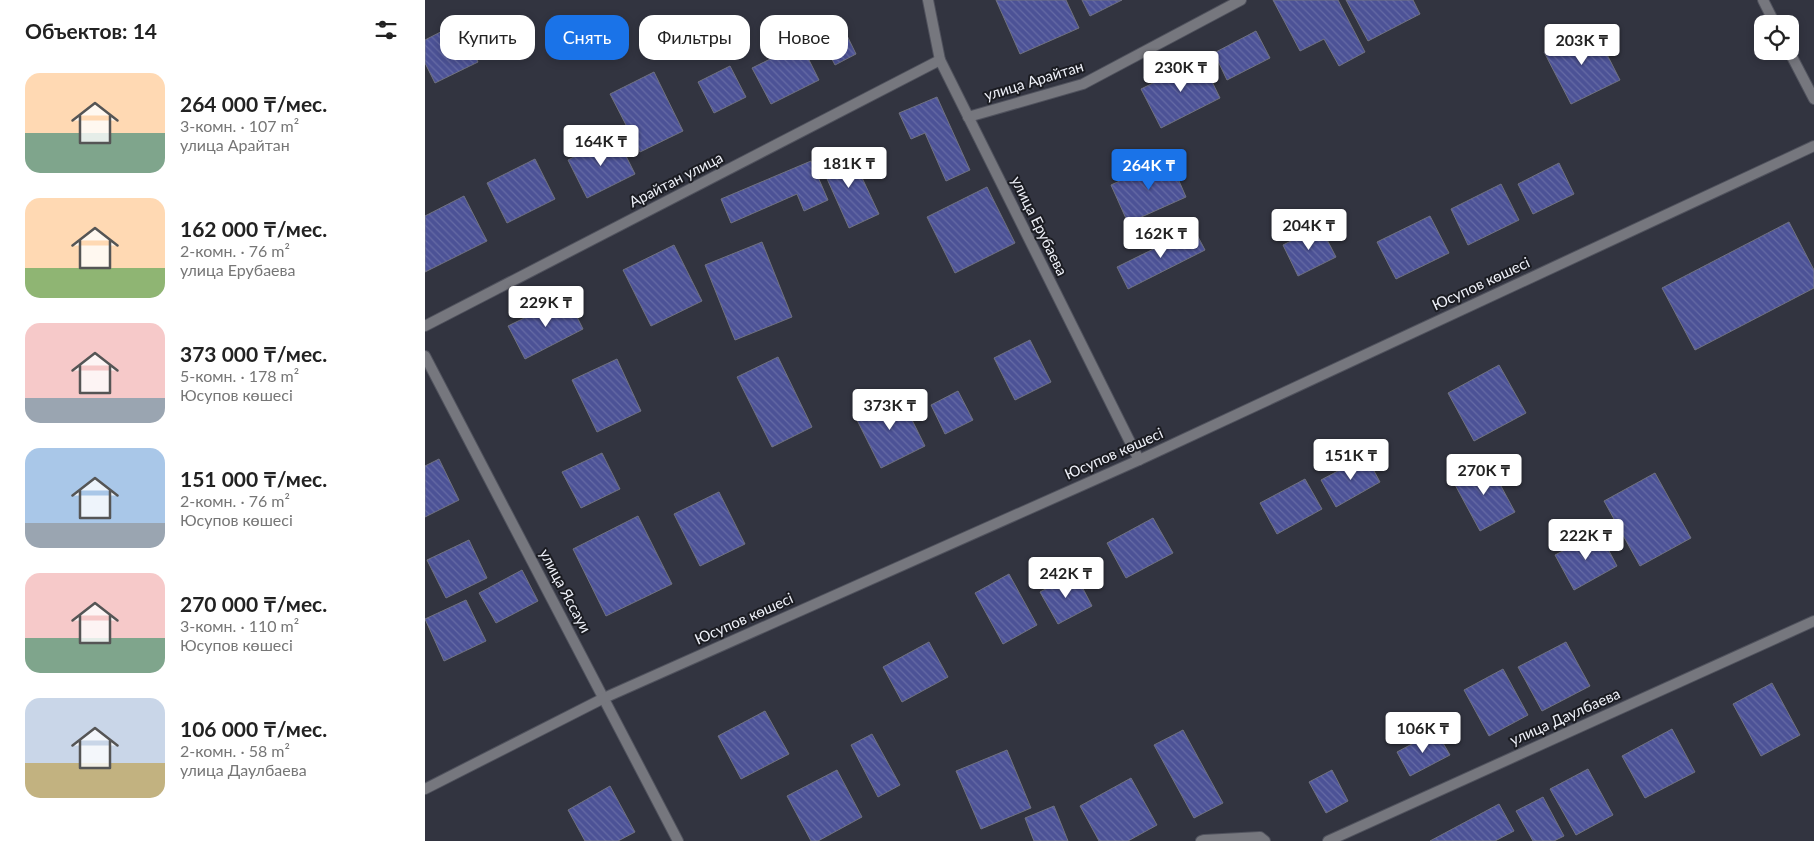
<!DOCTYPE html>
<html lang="ru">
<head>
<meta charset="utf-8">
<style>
	:root { --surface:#fff; --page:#f6f6f6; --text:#222; --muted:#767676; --accent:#1a73e8 }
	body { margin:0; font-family:Lato,sans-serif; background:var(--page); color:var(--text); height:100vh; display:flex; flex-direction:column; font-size:19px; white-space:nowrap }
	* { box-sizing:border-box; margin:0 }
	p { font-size:16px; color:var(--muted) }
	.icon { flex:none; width:28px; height:28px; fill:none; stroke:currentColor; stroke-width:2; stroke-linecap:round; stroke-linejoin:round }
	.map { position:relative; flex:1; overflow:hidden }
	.panel { display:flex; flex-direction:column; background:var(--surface); width:425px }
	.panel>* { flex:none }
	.banner { position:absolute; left:15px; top:15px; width:475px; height:45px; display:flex; gap:10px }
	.buttons { position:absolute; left:1329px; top:15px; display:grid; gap:10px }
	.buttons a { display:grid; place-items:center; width:45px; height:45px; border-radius:10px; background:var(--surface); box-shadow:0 2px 8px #0003; font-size:25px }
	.price { position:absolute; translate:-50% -42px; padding:0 11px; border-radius:5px; background:#fff; color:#222; font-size:16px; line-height:32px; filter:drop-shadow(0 1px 2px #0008) }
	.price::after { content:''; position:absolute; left:50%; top:30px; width:15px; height:11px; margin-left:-8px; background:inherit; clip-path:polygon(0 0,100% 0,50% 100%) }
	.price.active { background:var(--accent); color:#fff }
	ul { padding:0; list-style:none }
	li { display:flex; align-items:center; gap:15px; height:125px; padding:0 25px }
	li span { display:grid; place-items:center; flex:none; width:140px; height:100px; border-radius:15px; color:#555 }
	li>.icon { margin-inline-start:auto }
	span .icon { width:60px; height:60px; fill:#fffc; stroke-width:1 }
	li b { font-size:21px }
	h2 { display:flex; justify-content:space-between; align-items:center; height:60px; padding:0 25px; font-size:21px }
	.pill { padding:0 18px; border-radius:15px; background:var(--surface); box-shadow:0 2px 8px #0003; font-size:18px; line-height:45px }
	.pill.active { background:var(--accent); color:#fff }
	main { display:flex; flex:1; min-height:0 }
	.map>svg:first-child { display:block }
	.building { fill:url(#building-back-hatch); stroke:#707280 }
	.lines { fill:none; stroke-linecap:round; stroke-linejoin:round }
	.minor-casing { stroke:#50525d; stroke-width:12 }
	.tertiary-casing { stroke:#50525d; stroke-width:12 }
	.minor { stroke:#76777e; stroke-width:10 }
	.tertiary { stroke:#76777e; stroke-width:10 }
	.labels { text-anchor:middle; stroke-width:4; stroke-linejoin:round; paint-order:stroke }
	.street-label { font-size:15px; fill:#eef0f8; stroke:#1b1c22 }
</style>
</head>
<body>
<main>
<section class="panel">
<h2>Объектов: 14<svg class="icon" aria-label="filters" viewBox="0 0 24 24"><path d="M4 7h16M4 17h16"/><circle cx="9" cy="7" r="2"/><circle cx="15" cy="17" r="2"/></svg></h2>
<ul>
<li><span style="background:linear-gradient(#ffd9b3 60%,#7fa58c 0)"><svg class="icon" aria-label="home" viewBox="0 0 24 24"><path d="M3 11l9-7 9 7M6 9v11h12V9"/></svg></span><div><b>264 000 ₸/мес.</b><p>3-комн. · 107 m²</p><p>улица Арайтан</p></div></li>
<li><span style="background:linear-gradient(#ffd9b3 70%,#8fb573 0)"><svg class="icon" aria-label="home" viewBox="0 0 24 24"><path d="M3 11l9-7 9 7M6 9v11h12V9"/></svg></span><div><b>162 000 ₸/мес.</b><p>2-комн. · 76 m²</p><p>улица Ерубаева</p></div></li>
<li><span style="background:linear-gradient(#f6c9c9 75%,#9aa5b1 0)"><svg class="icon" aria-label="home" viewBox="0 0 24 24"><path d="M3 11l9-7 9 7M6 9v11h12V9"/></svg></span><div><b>373 000 ₸/мес.</b><p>5-комн. · 178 m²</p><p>Юсупов көшесі</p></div></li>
<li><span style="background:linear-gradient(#a9c7e8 75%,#9aa5b1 0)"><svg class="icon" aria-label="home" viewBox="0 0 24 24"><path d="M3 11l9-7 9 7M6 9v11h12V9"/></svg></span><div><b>151 000 ₸/мес.</b><p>2-комн. · 76 m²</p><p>Юсупов көшесі</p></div></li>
<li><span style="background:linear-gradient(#f6c9c9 65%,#7fa58c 0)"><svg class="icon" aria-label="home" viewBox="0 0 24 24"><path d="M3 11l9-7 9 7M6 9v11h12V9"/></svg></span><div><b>270 000 ₸/мес.</b><p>3-комн. · 110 m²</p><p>Юсупов көшесі</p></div></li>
<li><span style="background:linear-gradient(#c9d6e8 65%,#c2b280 0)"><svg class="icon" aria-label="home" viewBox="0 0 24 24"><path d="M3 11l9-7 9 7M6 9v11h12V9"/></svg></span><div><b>106 000 ₸/мес.</b><p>2-комн. · 58 m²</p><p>улица Даулбаева</p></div></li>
</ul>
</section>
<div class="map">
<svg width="1389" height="841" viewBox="0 0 1389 841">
	<defs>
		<pattern id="building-back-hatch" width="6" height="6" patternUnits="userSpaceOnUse" patternTransform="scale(1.25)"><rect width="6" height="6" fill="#4c5296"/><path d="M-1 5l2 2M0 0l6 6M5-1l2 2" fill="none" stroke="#666ba5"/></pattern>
	</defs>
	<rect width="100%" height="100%" fill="#323440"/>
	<g class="building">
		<polygon points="571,0 641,0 654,28 595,54"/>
		<polygon points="657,0 697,0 665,16"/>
		<polygon points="848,0 913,0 940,52 914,66 899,39 875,51"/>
		<polygon points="921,0 988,0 995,14 943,41"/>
		<polygon points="413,17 431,54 410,65 391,28"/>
		<polygon points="33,23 53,62 10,83 0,63 0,40"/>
		<polygon points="1168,27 1195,80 1146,104 1119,52"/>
		<polygon points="831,31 845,58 802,80 789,53"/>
		<polygon points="376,44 394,80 346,104 327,68"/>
		<polygon points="776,59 795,98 736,128 716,89"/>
		<polygon points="305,66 321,97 289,113 273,82"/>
		<polygon points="229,72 258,131 215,152 185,94"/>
		<polygon points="512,97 545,170 521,181 500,133 486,139 474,113"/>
		<polygon points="191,136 210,174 162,198 143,160"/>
		<polygon points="424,150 454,214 424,228 395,163"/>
		<polygon points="744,158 761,197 703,223 686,185"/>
		<polygon points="110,159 130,199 82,223 62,183"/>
		<polygon points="386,161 403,200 379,211 372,194 306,223 296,199"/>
		<polygon points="1134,163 1149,194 1108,214 1093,184"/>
		<polygon points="1076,184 1094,220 1043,245 1026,209"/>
		<polygon points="562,187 590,243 530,273 502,217"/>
		<polygon points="39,196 62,241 0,272 0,216"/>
		<polygon points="1005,216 1024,253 971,279 952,242"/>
		<polygon points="1364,222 1389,270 1389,288 1270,350 1237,288"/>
		<polygon points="895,226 911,257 873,276 858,245"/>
		<polygon points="769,229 780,250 703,289 692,267"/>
		<polygon points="337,242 367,317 310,340 280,265"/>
		<polygon points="249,245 277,301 226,326 198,270"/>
		<polygon points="142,297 158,329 100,359 83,326"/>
		<polygon points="605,340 626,382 590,400 569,358"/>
		<polygon points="353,357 387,427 347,447 312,377"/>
		<polygon points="192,359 216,411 172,432 147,380"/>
		<polygon points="1074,365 1101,413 1049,441 1023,393"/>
		<polygon points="533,391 548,420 520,434 506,405"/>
		<polygon points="474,394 500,446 456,468 430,416"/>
		<polygon points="177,453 195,489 156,508 137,472"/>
		<polygon points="941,456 955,482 911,507 896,480"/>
		<polygon points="14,459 34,500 0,517 0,466"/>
		<polygon points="1063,462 1090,512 1055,531 1028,481"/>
		<polygon points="1230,473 1266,538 1215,566 1179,501"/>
		<polygon points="880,479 897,509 852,534 835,503"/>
		<polygon points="294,492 320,544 275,566 249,514"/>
		<polygon points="213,516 247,584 181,616 148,549"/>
		<polygon points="728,518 748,553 701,578 682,543"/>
		<polygon points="1174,532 1192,566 1149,590 1130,555"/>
		<polygon points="44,540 62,578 21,598 2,560"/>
		<polygon points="97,570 113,601 71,623 54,593"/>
		<polygon points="650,573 667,606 633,624 615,592"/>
		<polygon points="584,574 612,625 578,644 550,593"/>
		<polygon points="41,600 61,641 19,661 0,619"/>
		<polygon points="504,642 523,677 477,702 458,667"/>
		<polygon points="1141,642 1165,686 1117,711 1093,667"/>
		<polygon points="1078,669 1103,715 1064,736 1039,690"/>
		<polygon points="1347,683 1375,735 1336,756 1308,704"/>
		<polygon points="340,711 364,754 316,779 293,736"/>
		<polygon points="1247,729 1270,772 1220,798 1197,756"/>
		<polygon points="758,730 798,803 769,818 729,745"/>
		<polygon points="1011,731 1025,755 985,776 972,752"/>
		<polygon points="447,734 475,785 453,797 426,745"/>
		<polygon points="582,750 606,808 556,829 531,771"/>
		<polygon points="1163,769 1188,815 1151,835 1125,789"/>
		<polygon points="412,770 437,817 393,841 386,841 362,796"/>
		<polygon points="907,770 923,801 901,813 884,782"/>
		<polygon points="706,778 732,825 703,841 674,841 655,806"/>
		<polygon points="185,786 210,832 193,841 160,841 143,810"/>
		<polygon points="1118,797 1139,836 1129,841 1108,841 1091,811"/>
		<polygon points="1074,804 1089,831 1070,841 1005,841"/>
		<polygon points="629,806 643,841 609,841 600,818"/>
	</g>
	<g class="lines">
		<g class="minor-casing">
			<g id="minor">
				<polyline points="503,0 515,60 714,460"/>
				<polyline points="543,117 658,84 816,0"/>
				<polyline points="0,326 515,60"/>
				<polyline points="0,356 253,841"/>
				<polyline points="776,841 779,840 835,837 840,841"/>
				<polyline points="903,841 1389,621"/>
			</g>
		</g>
		<g class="tertiary-casing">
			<g id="tertiary">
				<polyline points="1338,0 1350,24"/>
				<polyline points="1364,51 1389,99"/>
				<polyline points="0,789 179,698 714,460 1389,146"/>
			</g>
		</g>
		<use href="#minor" class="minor"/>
		<use href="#tertiary" class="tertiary"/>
	</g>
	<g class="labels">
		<g class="street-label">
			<text transform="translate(609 81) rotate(-17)" y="5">улица Арайтан</text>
			<text transform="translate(251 180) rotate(-27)" y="5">Арайтан улица</text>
			<text transform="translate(614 226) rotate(64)" y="5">улица Ерубаева</text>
			<text transform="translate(1056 284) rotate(-25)" y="5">Юсупов көшесі</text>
			<text transform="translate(689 454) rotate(-24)" y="5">Юсупов көшесі</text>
			<text transform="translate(140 591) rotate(62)" y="5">улица Яссауи</text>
			<text transform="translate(319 619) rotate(-24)" y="5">Юсупов көшесі</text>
			<text transform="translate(1140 717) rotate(-24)" y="5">улица Даулбаева</text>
		</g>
	</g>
</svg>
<div class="buttons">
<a><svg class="icon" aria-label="locate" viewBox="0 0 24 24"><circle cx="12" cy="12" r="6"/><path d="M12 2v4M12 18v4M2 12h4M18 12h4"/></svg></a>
</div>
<b class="price" style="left:1157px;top:66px">203K ₸</b>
<b class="price" style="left:756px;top:93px">230K ₸</b>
<b class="price" style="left:176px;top:167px">164K ₸</b>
<b class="price" style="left:424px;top:189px">181K ₸</b>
<b class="price active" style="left:724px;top:191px">264K ₸</b>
<b class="price" style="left:884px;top:251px">204K ₸</b>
<b class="price" style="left:736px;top:259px">162K ₸</b>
<b class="price" style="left:121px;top:328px">229K ₸</b>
<b class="price" style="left:465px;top:431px">373K ₸</b>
<b class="price" style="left:926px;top:481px">151K ₸</b>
<b class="price" style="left:1059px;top:496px">270K ₸</b>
<b class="price" style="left:1161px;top:561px">222K ₸</b>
<b class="price" style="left:641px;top:599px">242K ₸</b>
<b class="price" style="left:998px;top:754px">106K ₸</b>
<div class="banner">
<a class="pill">Купить</a>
<a class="pill active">Снять</a>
<a class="pill">Фильтры</a>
<a class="pill">Новое</a>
</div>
</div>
</main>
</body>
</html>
